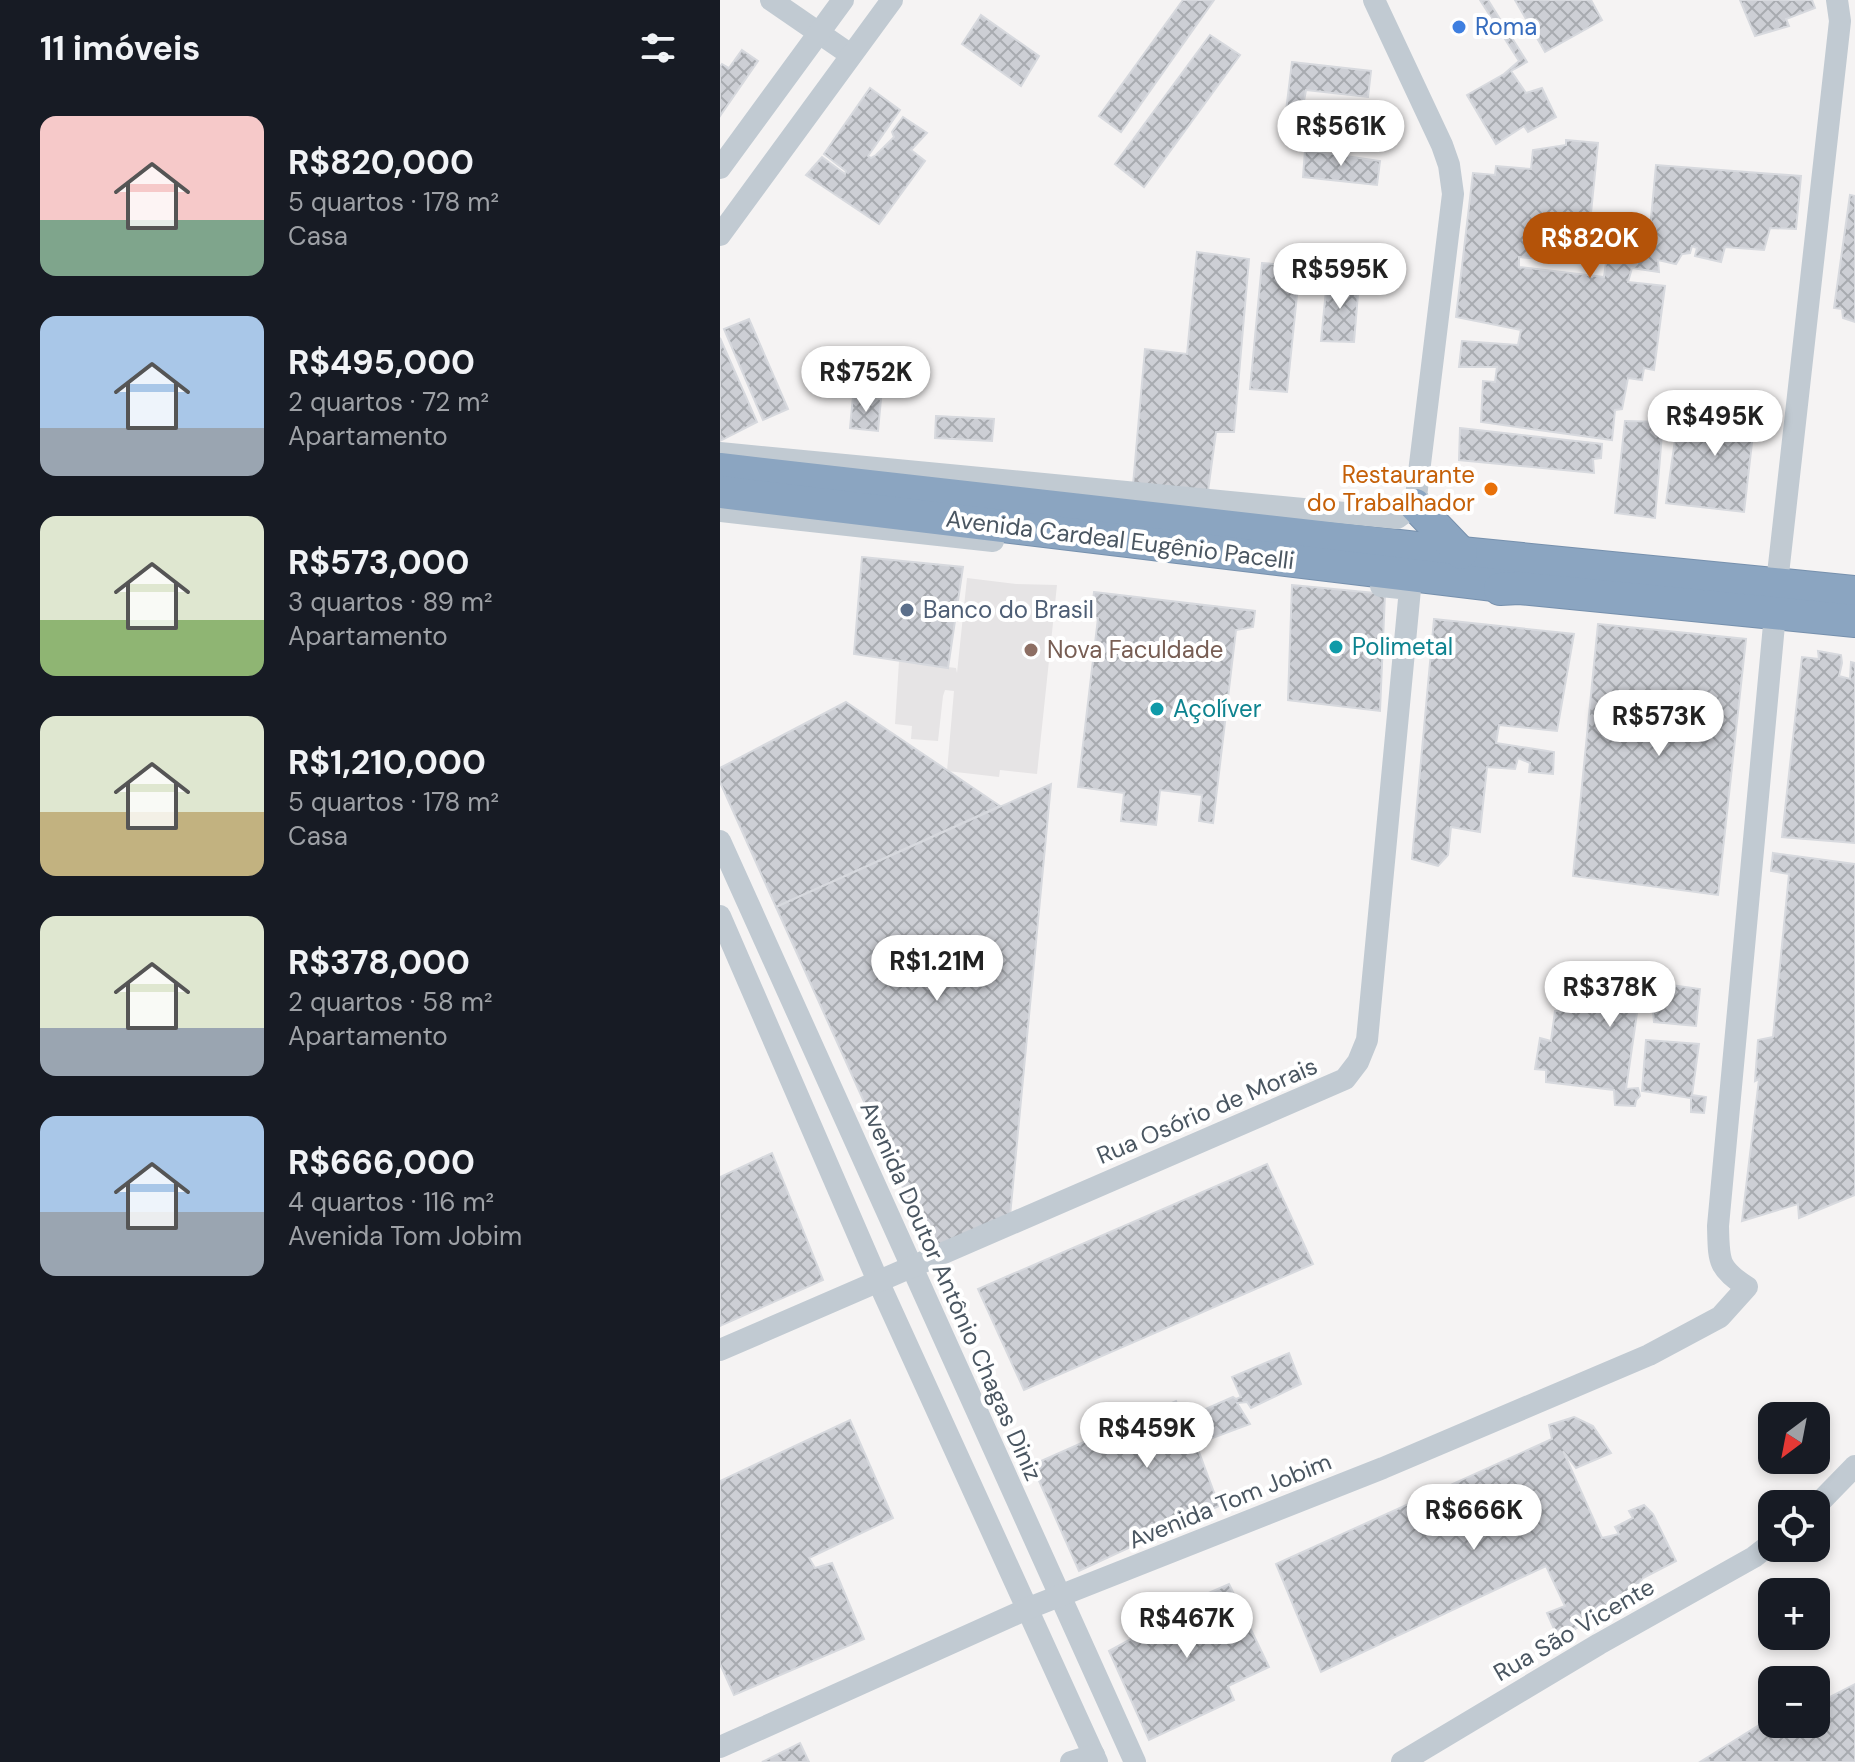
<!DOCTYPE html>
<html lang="pt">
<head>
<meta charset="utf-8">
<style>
	:root { --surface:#171b24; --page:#242831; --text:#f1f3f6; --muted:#9ea1a6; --accent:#b45309 }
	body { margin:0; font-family:"DM Sans",sans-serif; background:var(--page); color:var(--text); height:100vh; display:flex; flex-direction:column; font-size:30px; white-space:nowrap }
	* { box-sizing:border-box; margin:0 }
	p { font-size:26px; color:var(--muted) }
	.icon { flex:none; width:44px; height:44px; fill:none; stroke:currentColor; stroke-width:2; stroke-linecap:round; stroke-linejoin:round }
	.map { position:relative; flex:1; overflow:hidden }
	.sheet { display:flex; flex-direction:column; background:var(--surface); width:720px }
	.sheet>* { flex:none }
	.needle { width:52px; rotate:212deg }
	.buttons { position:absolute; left:1038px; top:1402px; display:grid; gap:16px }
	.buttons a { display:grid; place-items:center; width:72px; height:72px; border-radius:16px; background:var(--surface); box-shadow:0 4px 12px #0003; font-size:40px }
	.price { position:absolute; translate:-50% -68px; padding:0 18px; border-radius:28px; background:#fff; color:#222; font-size:26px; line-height:52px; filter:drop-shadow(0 2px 4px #0008) }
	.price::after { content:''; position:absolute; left:50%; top:48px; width:24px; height:18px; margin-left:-12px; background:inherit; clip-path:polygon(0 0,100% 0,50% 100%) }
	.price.on { background:var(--accent); color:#fff }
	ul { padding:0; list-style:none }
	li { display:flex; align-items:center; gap:24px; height:200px; padding:0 40px }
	li span { display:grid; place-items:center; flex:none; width:224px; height:160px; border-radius:16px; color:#555 }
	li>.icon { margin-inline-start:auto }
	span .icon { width:96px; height:96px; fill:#fffc; stroke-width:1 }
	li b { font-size:34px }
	h2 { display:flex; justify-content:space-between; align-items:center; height:96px; padding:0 40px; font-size:34px }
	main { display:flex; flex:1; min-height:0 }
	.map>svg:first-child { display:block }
	.education { fill:#e6e4e5 }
	.building { fill:url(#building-cross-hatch); stroke:#d7d9de; stroke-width:2 }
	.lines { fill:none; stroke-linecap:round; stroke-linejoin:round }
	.highway-casing { stroke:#7690ad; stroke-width:34 }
	.minor { stroke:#c1cad2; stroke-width:22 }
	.highway { stroke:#8ba5c1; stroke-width:32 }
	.shop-dot { fill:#3f7fe0; stroke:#fff; stroke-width:3 }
	.food-dot { fill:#e8710a; stroke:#fff; stroke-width:3 }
	.service-dot { fill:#5c6f8a; stroke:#fff; stroke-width:3 }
	.culture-dot { fill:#0f9aa8; stroke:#fff; stroke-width:3 }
	.education-dot { fill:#8d6e63; stroke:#fff; stroke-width:3 }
	.labels { text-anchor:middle; stroke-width:8; stroke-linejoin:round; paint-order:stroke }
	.shop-label { font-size:24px; fill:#366cbe; stroke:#fff; text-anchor:start }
	.food-label { font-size:24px; fill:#c56008; stroke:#fff; text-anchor:end }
	.street-label { font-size:24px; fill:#4a5661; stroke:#fff }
	.service-label { font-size:24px; fill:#4e5e75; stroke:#fff; text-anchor:start }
	.culture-label { font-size:24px; fill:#0d838f; stroke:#fff; text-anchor:start }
	.education-label { font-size:24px; fill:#785e54; stroke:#fff; text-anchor:start }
</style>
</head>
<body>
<main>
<section class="sheet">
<h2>11 imóveis<svg class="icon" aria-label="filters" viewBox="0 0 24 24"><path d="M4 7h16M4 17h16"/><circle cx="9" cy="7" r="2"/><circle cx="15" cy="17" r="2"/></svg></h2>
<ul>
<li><span style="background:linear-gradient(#f6c9c9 65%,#7fa58c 0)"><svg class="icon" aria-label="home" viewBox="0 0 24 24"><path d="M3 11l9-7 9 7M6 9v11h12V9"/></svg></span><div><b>R$820,000</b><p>5 quartos · 178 m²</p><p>Casa</p></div></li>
<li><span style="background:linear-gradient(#a9c7e8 70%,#9aa5b1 0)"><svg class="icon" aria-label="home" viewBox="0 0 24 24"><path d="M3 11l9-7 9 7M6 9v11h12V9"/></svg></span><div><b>R$495,000</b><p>2 quartos · 72 m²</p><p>Apartamento</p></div></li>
<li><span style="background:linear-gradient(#dfe7d0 65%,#8fb573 0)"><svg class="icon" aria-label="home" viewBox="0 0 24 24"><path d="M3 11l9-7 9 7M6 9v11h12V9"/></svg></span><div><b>R$573,000</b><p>3 quartos · 89 m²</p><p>Apartamento</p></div></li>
<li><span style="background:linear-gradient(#dfe7d0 60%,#c2b280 0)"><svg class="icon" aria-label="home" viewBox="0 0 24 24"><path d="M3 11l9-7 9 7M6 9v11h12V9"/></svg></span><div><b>R$1,210,000</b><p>5 quartos · 178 m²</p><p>Casa</p></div></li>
<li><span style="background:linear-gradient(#dfe7d0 70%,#9aa5b1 0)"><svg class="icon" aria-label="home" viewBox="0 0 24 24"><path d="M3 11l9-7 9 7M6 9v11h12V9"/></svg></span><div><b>R$378,000</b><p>2 quartos · 58 m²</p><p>Apartamento</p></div></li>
<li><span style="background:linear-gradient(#a9c7e8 60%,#9aa5b1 0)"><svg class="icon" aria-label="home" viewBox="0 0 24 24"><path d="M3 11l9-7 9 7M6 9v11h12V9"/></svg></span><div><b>R$666,000</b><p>4 quartos · 116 m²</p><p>Avenida Tom Jobim</p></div></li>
</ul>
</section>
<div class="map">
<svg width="1135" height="1762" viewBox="0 0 1135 1762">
	<defs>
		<pattern id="building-cross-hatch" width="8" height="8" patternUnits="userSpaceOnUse" patternTransform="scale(2)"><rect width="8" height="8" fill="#cdcfd5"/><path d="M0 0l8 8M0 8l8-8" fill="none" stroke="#a8abb0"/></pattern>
	</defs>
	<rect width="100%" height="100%" fill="#f5f3f3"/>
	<polygon class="education" points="247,578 296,584 337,585 317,774 280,770 279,777 227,771 234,691 225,690 223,696 218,741 191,739 192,726 175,724 179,661 236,668 237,673"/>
	<g class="building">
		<polygon points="463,0 494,0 401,132 379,116"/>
		<polygon points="760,0 768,0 807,62 791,71 806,93 822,88 836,117 808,132 804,126 776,144 747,95 784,74 799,61"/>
		<polygon points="795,0 871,0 882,20 825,52"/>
		<polygon points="1020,0 1092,0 1095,8 1066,19 1069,26 1035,36"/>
		<polygon points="261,15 319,56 301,86 242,44"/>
		<polygon points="490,35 520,55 424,187 395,164"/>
		<polygon points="22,50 38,61 0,116 0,67 2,64 9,68"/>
		<polygon points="572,62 651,71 648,97 586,90 582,112 566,111"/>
		<polygon points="150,88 180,110 148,156 151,158 156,155 174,137 172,132 183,117 207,133 191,150 205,161 159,224 86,175 102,157 125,174 126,171 104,154"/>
		<polygon points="846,140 878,143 866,263 799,257 799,267 884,277 887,255 910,259 915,236 929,240 936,165 1081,176 1076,229 1050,228 1044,250 1005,247 1001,262 975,256 977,248 972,246 970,253 962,254 956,264 938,260 939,272 912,268 908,282 945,286 934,370 924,368 922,380 908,378 902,409 895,410 892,440 761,422 763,381 775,382 777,367 739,367 742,341 798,345 801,330 736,317 753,173 775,175 776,166 811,169 813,150 846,145"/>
		<polygon points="585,150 660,161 657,185 583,177"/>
		<polygon points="1130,195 1135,196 1135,322 1123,318 1122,309 1114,308"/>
		<polygon points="477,252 529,259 514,432 496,432 488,491 413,485 425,349 467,354"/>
		<polygon points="542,263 580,266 567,392 530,389"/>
		<polygon points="607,280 639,282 634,342 601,341"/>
		<polygon points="29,319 68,409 43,420 4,329"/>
		<polygon points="0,338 37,422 0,441"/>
		<polygon points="133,396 161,399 158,431 130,428"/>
		<polygon points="992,398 1037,399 1024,512 946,503 957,426 986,431"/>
		<polygon points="216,416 274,419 272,441 215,438"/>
		<polygon points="905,421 943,422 935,518 895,513"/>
		<polygon points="740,428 882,444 881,458 873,459 874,473 739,460"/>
		<polygon points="142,557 243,567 228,668 134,654"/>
		<polygon points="572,585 665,594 660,711 568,700"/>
		<polygon points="374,592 535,611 533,627 516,630 493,823 479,821 482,795 440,790 436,825 401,821 404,793 358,787 378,618 371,617"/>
		<polygon points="714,619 854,634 837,731 779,725 776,743 834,752 833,774 809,772 810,763 798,758 795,769 767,767 760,832 731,827 728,855 718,866 692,859"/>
		<polygon points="878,624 1026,639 998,895 853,876"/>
		<polygon points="1098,651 1121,655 1122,663 1119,676 1130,679 1131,662 1135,663 1135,843 1062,837 1082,657 1099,659"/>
		<polygon points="126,702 280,806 56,907 0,782 0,768"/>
		<polygon points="331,784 290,1216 211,1250 56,907"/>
		<polygon points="1053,853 1135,864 1135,1195 1079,1218 1078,1204 1022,1221 1039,1079 1035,1081 1038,1040 1053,1037 1069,874 1051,871"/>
		<polygon points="862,967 946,974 944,984 980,989 976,1026 934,1022 933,1011 911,1007 908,1010 917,1013 906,1089 918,1088 920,1096 916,1100 915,1106 895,1105 894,1090 826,1082 826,1070 815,1069 820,1038 831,1041 835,1011 860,1011"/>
		<polygon points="926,1040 979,1044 972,1095 986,1097 984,1113 971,1112 971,1098 922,1091"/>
		<polygon points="52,1153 103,1280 0,1326 0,1177"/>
		<polygon points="547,1164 593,1264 304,1390 258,1289"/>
		<polygon points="569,1353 581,1384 531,1408 527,1402 517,1403 530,1424 476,1444 499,1506 359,1571 312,1465 456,1401 463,1419 513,1397 516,1399 521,1397 512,1377"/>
		<polygon points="854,1417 873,1426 891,1453 856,1468 843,1451 882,1538 899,1534 895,1527 913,1518 909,1511 924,1505 933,1514 956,1561 923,1578 917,1587 839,1640 827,1613 845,1606 826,1566 601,1672 556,1564 832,1439 829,1425"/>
		<polygon points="130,1420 173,1518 89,1558 95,1568 112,1563 144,1639 14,1695 0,1664 0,1481"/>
		<polygon points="509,1584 549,1667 508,1686 514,1700 429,1740 389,1651 413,1638 404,1620 419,1614 422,1622"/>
		<polygon points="1135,1684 1135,1762 980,1762 1052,1717 1052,1724 1096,1724 1096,1704"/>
		<polygon points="80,1743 89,1762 42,1762"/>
	</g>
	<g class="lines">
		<g class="highway-casing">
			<g id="highway">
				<polyline points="0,469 741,553 1135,592"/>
				<polyline points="0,492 799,588"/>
				<polyline points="695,505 741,553"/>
				<polyline points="780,589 799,588 1135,621"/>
			</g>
		</g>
		<g class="minor">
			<polyline points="51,0 131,55"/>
			<polyline points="0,168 123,0"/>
			<polyline points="0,235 172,0"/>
			<polyline points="0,453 677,518 695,505 733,194 729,165 722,145 654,0"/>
			<polyline points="0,511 273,541"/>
			<polyline points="1057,583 1120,21 1117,0"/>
			<polyline points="0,841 415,1762"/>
			<polyline points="0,916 158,1281 377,1762"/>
			<polyline points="0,1350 625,1079 638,1062 647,1040 690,589 661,586"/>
			<polyline points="1096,1506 1135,1466"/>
			<path d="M 0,1747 L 309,1608 L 663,1468 L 929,1355 L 1000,1317 L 1027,1287 C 997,1268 999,1260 998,1226 L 1055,614"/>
			<polyline points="351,1762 374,1755"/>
			<polyline points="682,1762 879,1644 1034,1557 1052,1543"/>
		</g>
		<use href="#highway" class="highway"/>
	</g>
	<circle class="shop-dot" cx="739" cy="27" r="8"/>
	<circle class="food-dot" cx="771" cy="489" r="8"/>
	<circle class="service-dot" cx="187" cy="610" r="8"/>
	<g class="culture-dot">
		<circle cx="616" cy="647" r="8"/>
		<circle cx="437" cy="709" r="8"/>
	</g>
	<circle class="education-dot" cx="311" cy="650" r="8"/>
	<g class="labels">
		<g class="shop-label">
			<text x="755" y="35">Roma</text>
		</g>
		<g class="food-label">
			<text x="755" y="483">Restaurante<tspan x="755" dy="28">do Trabalhador</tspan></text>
		</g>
		<g class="street-label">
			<text transform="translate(400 540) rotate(7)" y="8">Avenida Cardeal Eugênio Pacelli</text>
			<text transform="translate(487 1111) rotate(-23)" y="8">Rua Osório de Morais</text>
			<text transform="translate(231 1291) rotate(66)" y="8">Avenida Doutor Antônio Chagas Diniz</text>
			<text transform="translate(510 1501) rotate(-22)" y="8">Avenida Tom Jobim</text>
			<text transform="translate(854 1630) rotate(-30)" y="8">Rua São Vicente</text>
		</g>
		<g class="service-label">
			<text x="203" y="618">Banco do Brasil</text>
		</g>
		<g class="culture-label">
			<text x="632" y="655">Polimetal</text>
			<text x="453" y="717">Açolíver</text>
		</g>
		<g class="education-label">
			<text x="327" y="658">Nova Faculdade</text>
		</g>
	</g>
</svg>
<div class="buttons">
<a><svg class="needle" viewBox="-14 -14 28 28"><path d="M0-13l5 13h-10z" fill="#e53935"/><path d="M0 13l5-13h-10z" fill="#9ea1a6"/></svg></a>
<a><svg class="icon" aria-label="locate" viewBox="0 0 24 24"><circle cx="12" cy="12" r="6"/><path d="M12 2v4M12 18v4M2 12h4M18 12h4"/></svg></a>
<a>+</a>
<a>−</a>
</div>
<b class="price" style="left:621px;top:168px">R$561K</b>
<b class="price on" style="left:870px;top:280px">R$820K</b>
<b class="price" style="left:620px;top:311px">R$595K</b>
<b class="price" style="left:146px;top:414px">R$752K</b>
<b class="price" style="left:995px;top:458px">R$495K</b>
<b class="price" style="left:939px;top:758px">R$573K</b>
<b class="price" style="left:217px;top:1003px">R$1.21M</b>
<b class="price" style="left:890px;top:1029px">R$378K</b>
<b class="price" style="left:427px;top:1470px">R$459K</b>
<b class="price" style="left:754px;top:1552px">R$666K</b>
<b class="price" style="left:467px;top:1660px">R$467K</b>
</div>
</main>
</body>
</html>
